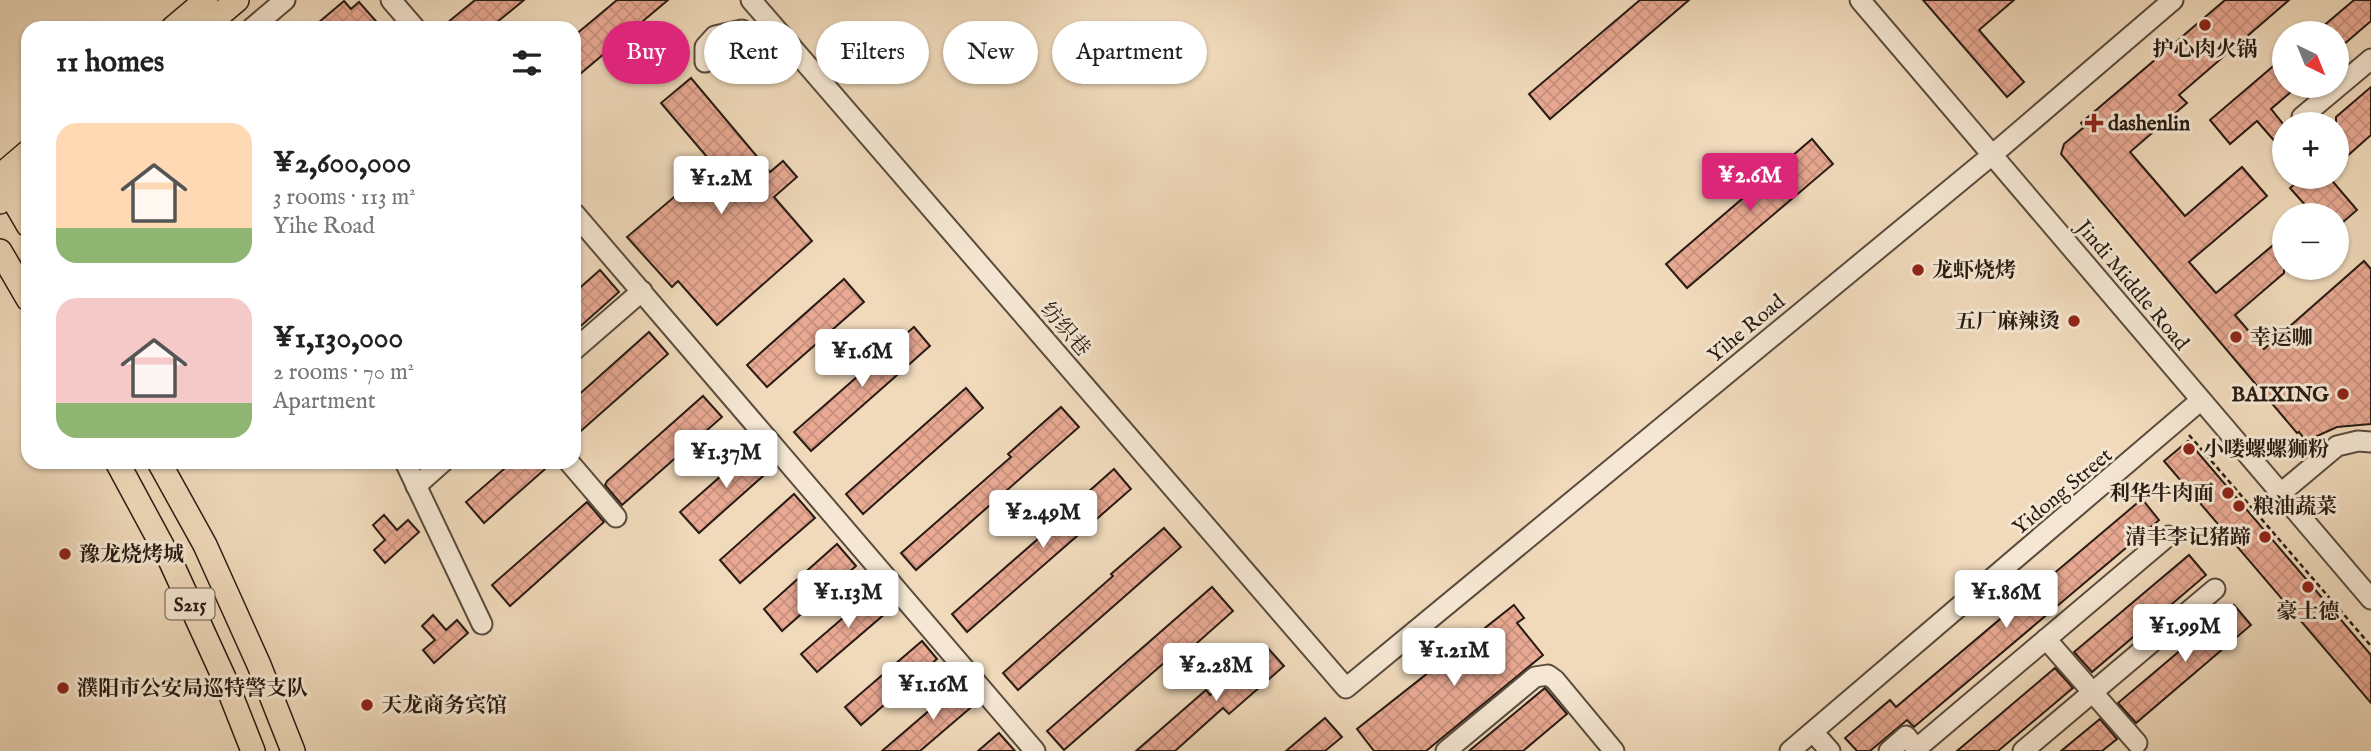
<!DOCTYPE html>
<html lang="en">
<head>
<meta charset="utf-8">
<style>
	:root { --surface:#fff; --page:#f2f2f2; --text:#222; --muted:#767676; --accent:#db2777 }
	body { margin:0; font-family:"IM FELL English","Noto Serif SC",serif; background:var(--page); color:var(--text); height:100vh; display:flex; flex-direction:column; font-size:26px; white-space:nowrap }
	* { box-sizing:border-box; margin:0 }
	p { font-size:23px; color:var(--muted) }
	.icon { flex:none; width:38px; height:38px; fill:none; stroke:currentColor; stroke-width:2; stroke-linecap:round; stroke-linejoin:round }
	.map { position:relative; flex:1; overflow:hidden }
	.panel { position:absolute; left:21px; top:21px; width:560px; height:448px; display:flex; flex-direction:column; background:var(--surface); border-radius:21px; box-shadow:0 2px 5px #0004 }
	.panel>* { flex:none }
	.hud { position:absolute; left:602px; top:21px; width:665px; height:63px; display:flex; gap:14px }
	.needle { width:46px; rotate:137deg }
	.fabs { position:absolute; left:2272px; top:21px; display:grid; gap:14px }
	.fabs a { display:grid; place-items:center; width:77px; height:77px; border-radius:50%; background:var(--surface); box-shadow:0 2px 5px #0004; font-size:35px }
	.price { position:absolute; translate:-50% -60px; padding:0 16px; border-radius:7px; background:#fff; color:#222; font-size:23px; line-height:46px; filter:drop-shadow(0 2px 4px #0008) }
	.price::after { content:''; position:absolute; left:50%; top:42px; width:21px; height:16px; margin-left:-10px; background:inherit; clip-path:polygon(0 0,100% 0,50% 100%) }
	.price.on { background:var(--accent); color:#fff }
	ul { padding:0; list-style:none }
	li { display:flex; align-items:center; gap:21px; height:175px; padding:0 35px }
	li span { display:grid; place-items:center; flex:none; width:196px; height:140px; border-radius:21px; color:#555 }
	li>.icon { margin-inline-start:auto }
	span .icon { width:84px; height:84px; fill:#fffc; stroke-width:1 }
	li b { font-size:30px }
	h2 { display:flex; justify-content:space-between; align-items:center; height:84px; padding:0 35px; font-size:30px }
	.tag { padding:0 24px; border-radius:32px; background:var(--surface); box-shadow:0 2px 5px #0004; font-size:24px; line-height:63px }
	.tag.on { background:var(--accent); color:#fff }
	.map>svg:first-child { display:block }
	.building { fill:url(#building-cross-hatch); stroke:#271b13; stroke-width:2 }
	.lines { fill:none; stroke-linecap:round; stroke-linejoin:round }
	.minor-casing { stroke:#594b3d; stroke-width:23 }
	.major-casing { stroke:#271b13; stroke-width:26 }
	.path { stroke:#271b13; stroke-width:2.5; stroke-dasharray:5 3.5; stroke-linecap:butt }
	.minor { stroke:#f5e7d3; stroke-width:19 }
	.major { stroke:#f0dabb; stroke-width:23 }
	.poi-dot { fill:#8f2418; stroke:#f5e7d3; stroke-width:2.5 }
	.labels { text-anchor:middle; stroke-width:6; stroke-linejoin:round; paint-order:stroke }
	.shield { fill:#f5e7d3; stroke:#65584d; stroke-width:2 }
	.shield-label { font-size:19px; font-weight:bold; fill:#271b13 }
	.poi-label { font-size:21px; font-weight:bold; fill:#271b13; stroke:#f5e7d3; text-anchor:start }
	.street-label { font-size:21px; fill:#271b13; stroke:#f5e7d3 }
</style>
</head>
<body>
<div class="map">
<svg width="2371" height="751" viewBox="0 0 2371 751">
	<defs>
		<pattern id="building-cross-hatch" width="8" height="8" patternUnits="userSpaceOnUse" patternTransform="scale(1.75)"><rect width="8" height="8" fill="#e9a993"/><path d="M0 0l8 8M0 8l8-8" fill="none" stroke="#c8917e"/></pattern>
	</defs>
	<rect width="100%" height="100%" fill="#f0dabb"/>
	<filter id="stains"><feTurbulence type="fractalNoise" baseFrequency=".00286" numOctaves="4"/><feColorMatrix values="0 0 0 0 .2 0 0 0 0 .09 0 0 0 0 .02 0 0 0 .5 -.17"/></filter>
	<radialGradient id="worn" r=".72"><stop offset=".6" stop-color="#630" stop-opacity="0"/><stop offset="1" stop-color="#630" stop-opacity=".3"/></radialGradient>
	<g class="building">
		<polygon points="475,0 524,0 490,28 441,28"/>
		<polygon points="617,0 668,0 574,79 574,36"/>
		<polygon points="1640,0 1689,0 1550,119 1529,94"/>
		<polygon points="1923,0 2014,0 1979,30 2024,82 2007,97"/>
		<polygon points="2225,0 2289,0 2179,95 2187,103 2130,152 2185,216 2242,167 2267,196 2189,262 2216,293 2284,236 2284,273 2235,315 2264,349 2364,261 2371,269 2371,424 2337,427 2306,441 2299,432 2297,433 2061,154 2064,144 2084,127 2081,123"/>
		<polygon points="2354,0 2371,0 2371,21 2336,51 2336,33 2315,33"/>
		<polygon points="344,1 351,9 359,2 382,28 312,28"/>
		<polygon points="2284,57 2284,86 2298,86 2271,109 2284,125 2284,152 2257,121 2230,144 2210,120"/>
		<polygon points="691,78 770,172 783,161 797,177 774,197 812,241 717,325 678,281 672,287 627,237 713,164 661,103"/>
		<polygon points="2371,87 2371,135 2345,158 2336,147 2336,117"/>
		<polygon points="1812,139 1833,164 1687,288 1666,264"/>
		<polygon points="2303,177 2329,177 2357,210 2336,228 2336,215 2314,215 2290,188"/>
		<polygon points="600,270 619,292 574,332 574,293"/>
		<polygon points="844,279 864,302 767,387 747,365"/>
		<polygon points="914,327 930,346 811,451 794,432"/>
		<polygon points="649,332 668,354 574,437 574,399"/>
		<polygon points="966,388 983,408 863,514 846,494"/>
		<polygon points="703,396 722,417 622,505 605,485 607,481"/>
		<polygon points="1061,407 1079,427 916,570 901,553 1011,457 1008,454"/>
		<polygon points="2188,441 2371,655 2371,703 2164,461"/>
		<polygon points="754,447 772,468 699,533 680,512"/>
		<polygon points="512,462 553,462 484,523 466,502"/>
		<polygon points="1114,469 1131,489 967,632 952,614 1062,518 1061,516"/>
		<polygon points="794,494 815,518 740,583 720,560"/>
		<polygon points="2142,499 2159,520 1914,727 1907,720 1870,751 1857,751 1845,738 1890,700 1896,707"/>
		<polygon points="587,502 604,522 510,606 492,585"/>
		<polygon points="384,515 397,530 408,520 419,532 385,563 374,550 385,540 373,525"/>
		<polygon points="1164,528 1181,547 1018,690 1003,673 1113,576 1111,574"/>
		<polygon points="837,544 856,566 782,631 764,609"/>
		<polygon points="2189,555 2206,575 2092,672 2074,652"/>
		<polygon points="879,587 894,606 817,672 801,654"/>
		<polygon points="1212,587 1233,611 1178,660 1173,655 1064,750 1047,731"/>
		<polygon points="1514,605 1524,618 1517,623 1543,655 1426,751 1374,751 1357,729"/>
		<polygon points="2234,605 2251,625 2136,723 2118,703"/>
		<polygon points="433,615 446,630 457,620 468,633 434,663 423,650 435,640 422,626"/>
		<polygon points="922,641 937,659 861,725 845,707"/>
		<polygon points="1266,646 1284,666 1229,714 1223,708 1175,751 1136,751 1206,690 1210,695"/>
		<polygon points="2055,668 2073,688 1998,751 1957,751"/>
		<polygon points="959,685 975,704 920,751 882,751"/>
		<polygon points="1545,688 1567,714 1523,751 1469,751"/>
		<polygon points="1325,718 1342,737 1325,751 1286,751"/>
		<polygon points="2100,719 2117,739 2102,751 2061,751"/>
		<polygon points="999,733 1015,751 978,751"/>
	</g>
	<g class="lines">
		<g class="minor-casing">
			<g id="minor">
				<polyline points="391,0 415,28"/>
				<polyline points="751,0 1346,688 1992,155 2173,0"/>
				<polyline points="1860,0 2371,599"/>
				<polyline points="252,28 285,0"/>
				<polyline points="705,62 705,47 715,36 742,30"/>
				<polyline points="2302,117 2371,59"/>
				<polyline points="574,213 1035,751"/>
				<polyline points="574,350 642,291"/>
				<polyline points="405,462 482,624"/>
				<polyline points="569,462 616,517"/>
				<polyline points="416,486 443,462"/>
				<polyline points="2281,493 2337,446 2358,441 2371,442"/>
				<polyline points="2046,639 2137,743"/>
				<polyline points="1813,732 1830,751"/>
				<polyline points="1916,749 2168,536"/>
				<polyline points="1446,751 1535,677 1548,675 1555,680 1614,751"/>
				<polyline points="1790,751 2201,400"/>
				<polyline points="1889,751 1906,736 1918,751"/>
				<polyline points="2023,751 2215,589"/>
			</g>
		</g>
		<g class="major-casing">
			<g id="major">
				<polyline points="173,28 206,0"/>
				<polyline points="204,28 237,0"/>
				<polyline points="0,176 28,152"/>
				<polyline points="0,177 28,225"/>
				<polyline points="0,202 28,178"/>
				<polyline points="0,251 28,299"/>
				<polyline points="117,462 171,562 225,680 253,751"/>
				<polyline points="159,462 205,545 259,665 293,751"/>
			</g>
		</g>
		<polyline class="path" points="2189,435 2371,646"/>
		<use href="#minor" class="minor"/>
		<use href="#major" class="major"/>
	</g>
	<g class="poi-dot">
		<circle cx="2205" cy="25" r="7"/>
		<path d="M2090.5 112.5h7v7h7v7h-7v7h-7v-7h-7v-7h7z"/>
		<circle cx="1918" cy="270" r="7"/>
		<circle cx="2074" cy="321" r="7"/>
		<circle cx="2236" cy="337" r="7"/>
		<circle cx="2343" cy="394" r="7"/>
		<circle cx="2189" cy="449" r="7"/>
		<circle cx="2228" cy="493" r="7"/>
		<circle cx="2239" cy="506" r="7"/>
		<circle cx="2265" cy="537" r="7"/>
		<circle cx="65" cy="554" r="7"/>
		<circle cx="2308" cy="587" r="7"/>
		<circle cx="63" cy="688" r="7"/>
		<circle cx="367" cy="705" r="7"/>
	</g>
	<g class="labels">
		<rect class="shield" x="165.5" y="588.5" width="49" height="31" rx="5"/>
		<g class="shield-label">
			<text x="190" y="611">S215</text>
		</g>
		<g class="poi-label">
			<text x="2205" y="56" text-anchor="middle">护心肉火锅</text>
			<text x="2108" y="130">dashenlin</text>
			<text x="1932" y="277">龙虾烧烤</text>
			<text x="2060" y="328" text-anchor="end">五厂麻辣烫</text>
			<text x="2250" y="344">幸运咖</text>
			<text x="2329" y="401" text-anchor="end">BAIXING</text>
			<text x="2203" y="456">小喽螺螺狮粉</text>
			<text x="2214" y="500" text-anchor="end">利华牛肉面</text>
			<text x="2253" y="513">粮油蔬菜</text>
			<text x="2251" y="544" text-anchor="end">清丰李记猪蹄</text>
			<text x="79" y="561">豫龙烧烤城</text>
			<text x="2308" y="618" text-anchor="middle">豪士德</text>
			<text x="77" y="695">濮阳市公安局巡特警支队</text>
			<text x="381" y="712">天龙商务宾馆</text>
		</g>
		<g class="street-label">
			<text transform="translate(2133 285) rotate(50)" y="7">Jindi Middle Road</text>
			<text transform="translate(1746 328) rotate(-40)" y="7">Yihe Road</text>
			<text transform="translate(1066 329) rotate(49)" y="7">纺织巷</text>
			<text transform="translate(2062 491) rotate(-40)" y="7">Yidong Street</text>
		</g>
	</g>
	<rect width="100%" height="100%" filter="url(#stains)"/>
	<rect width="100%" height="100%" fill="url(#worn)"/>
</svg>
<div class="fabs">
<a><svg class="needle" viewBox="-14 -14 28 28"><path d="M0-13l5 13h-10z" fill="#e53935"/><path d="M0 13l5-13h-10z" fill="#767676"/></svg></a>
<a>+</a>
<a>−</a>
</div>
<b class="price on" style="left:1750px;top:213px">¥2.6M</b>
<b class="price" style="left:721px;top:216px">¥1.2M</b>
<b class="price" style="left:862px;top:389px">¥1.6M</b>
<b class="price" style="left:726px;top:490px">¥1.37M</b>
<b class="price" style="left:1043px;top:550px">¥2.49M</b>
<b class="price" style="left:848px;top:630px">¥1.13M</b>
<b class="price" style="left:2006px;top:630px">¥1.86M</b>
<b class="price" style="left:2185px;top:664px">¥1.99M</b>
<b class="price" style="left:1454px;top:688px">¥1.21M</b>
<b class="price" style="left:1216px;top:703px">¥2.28M</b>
<b class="price" style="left:933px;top:722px">¥1.16M</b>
<div class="hud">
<a class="tag on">Buy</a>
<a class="tag">Rent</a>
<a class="tag">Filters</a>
<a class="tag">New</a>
<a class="tag">Apartment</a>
</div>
<section class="panel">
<h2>11 homes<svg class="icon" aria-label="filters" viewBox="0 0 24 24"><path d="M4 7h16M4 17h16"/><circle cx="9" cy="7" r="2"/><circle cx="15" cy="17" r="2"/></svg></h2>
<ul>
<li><span style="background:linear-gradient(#ffd9b3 75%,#8fb573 0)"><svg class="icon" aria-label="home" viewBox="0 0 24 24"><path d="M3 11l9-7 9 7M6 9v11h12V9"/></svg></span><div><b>¥2,600,000</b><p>3 rooms · 113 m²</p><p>Yihe Road</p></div></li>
<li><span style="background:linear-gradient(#f6c9c9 75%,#8fb573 0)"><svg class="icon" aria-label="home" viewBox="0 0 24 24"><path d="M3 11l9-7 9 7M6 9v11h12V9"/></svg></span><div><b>¥1,130,000</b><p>2 rooms · 70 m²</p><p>Apartment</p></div></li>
</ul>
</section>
</div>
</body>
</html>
